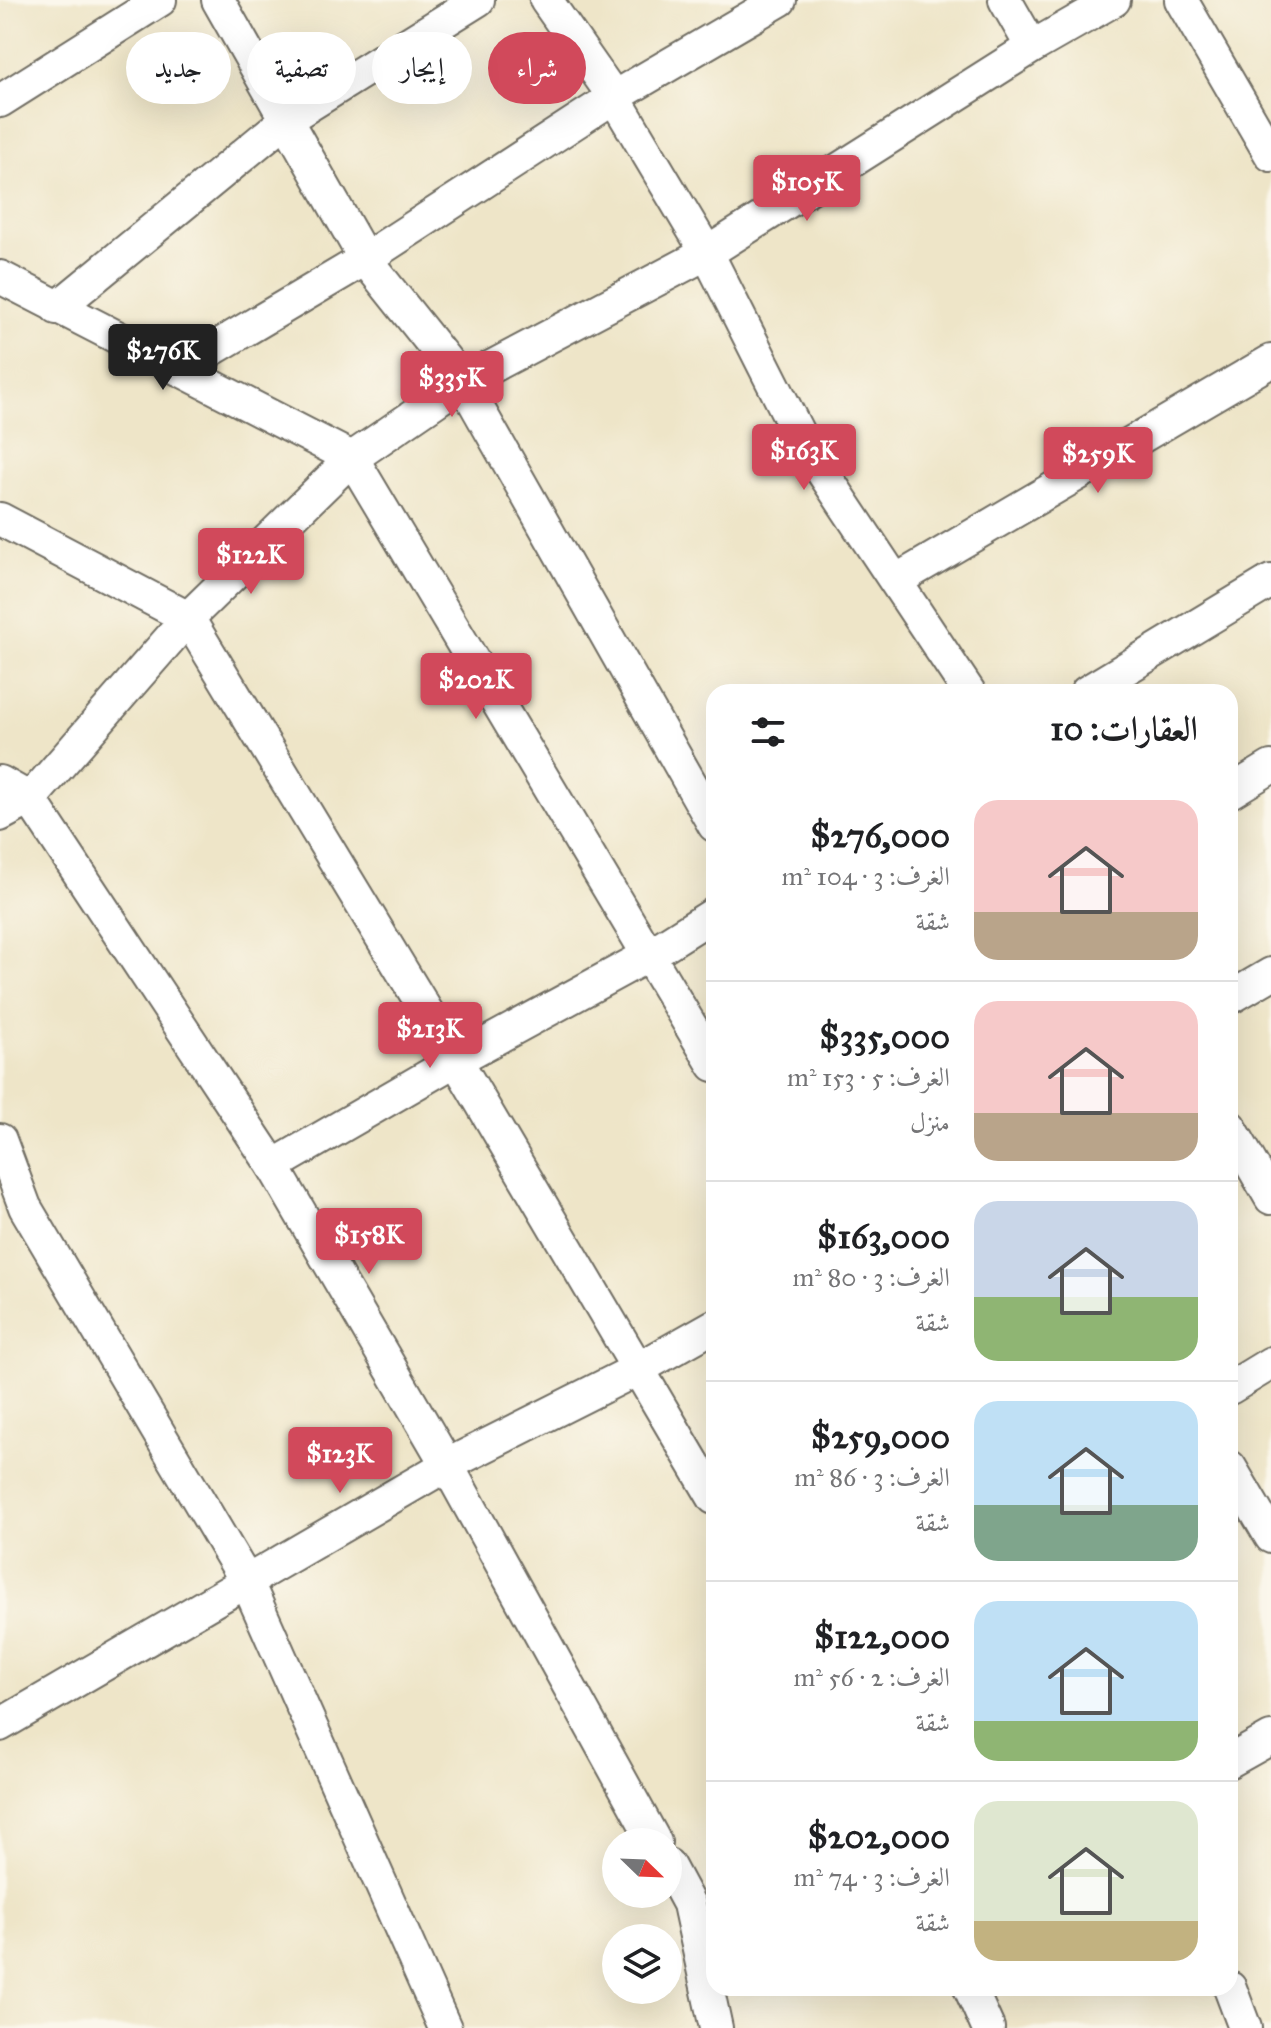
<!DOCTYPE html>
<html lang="ar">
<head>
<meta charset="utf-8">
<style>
	:root { --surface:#fff; --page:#f6f6f6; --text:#202124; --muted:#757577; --line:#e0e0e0; --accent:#d1495b }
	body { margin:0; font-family:"IM FELL Great Primer",Amiri,serif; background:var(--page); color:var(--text); direction:rtl; height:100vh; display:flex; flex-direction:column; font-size:30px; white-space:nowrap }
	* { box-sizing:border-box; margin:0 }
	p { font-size:26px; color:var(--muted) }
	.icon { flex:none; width:44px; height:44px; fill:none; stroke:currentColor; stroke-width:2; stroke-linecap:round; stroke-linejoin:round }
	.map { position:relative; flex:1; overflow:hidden; direction:ltr }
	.drawer { position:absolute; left:706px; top:684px; width:532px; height:1312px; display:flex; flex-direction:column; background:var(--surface); border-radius:24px; box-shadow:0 8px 32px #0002; direction:rtl }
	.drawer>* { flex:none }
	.hud { position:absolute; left:24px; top:32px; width:562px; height:72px; direction:rtl; display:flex; gap:16px }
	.needle { width:52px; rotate:113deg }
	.buttons { position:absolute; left:602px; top:1828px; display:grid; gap:16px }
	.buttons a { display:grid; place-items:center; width:80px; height:80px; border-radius:50%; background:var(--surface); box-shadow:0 8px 32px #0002; font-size:40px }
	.price { position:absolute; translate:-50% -68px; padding:0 18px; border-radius:8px; background:var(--accent); color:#fff; font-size:26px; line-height:52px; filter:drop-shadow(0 2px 4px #0008) }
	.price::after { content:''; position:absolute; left:50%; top:48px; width:24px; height:18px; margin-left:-12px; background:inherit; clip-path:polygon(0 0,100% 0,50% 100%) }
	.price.active { background:#222; color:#fff }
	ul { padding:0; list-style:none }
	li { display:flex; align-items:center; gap:24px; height:200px; padding:0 40px }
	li+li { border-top:2px solid var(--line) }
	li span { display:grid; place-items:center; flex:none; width:224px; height:160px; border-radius:24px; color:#555 }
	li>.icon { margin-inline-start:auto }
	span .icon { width:96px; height:96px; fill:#fffc; stroke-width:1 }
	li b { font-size:34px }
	h2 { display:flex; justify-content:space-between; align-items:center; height:96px; padding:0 40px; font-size:34px }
	.tag { padding:0 28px; border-radius:36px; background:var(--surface); box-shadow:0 8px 32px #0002; font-size:28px; line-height:72px }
	.tag.active { background:var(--accent); color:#fff }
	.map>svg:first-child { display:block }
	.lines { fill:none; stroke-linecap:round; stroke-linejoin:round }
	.street-casing { stroke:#6f6c62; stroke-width:36 }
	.street { stroke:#fff; stroke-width:32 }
</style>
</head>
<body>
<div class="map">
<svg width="1271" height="2028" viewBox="0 0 1271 2028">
	<rect width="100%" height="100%" fill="#fbf7ec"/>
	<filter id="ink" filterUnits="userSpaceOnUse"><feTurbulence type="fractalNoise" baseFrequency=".0125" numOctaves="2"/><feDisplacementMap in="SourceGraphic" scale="16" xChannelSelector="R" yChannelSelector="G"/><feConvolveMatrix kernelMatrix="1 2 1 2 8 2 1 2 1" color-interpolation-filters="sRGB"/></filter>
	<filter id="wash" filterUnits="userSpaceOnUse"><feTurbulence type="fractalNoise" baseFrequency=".006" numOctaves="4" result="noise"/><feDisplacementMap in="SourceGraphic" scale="32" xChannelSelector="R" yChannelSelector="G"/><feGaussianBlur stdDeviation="1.8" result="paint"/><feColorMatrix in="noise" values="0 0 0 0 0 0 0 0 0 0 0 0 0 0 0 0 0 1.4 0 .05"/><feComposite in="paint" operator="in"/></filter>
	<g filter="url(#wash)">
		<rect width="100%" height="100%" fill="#eee5c8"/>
	</g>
	<g filter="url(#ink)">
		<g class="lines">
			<g class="street-casing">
				<g id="street">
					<polyline points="218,0 365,259 463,382 714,825"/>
					<polyline points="546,0 614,97 707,253 802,441 969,692"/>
					<polyline points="1005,0 1032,47"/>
					<polyline points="1181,0 1271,155"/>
					<polyline points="0,101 160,0"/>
					<polyline points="0,277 352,458 714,1065"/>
					<polyline points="57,308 287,119 478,0"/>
					<polyline points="179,369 365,259 614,97 780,0"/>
					<polyline points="0,519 188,618 456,1060 714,1498"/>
					<polyline points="897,580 1271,361"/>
					<polyline points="1087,692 1271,581"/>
					<polyline points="0,782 30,799 273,1166 447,1465 655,1842"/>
					<polyline points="1230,792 1271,767"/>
					<polyline points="0,815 30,799 188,618 352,458 463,382 707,253 1032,47 1114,0"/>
					<polyline points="1230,998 1271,974"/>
					<polyline points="1230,1127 1271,1198"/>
					<polyline points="0,1140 25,1207 247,1582 445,2028"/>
					<polyline points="273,1166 456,1060 649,955 714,914"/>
					<polyline points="1230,1388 1271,1363"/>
					<polyline points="1230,1467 1271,1537"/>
					<polyline points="0,1725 447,1465 638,1369 714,1326"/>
					<polyline points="1230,1761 1271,1738"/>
					<polyline points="668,1865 689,1904 716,2028"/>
					<polyline points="970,1988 988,2028"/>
					<polyline points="1230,1988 1245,2028"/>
				</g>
			</g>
			<use href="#street" class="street"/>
		</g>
	</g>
</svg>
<div class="buttons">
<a><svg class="needle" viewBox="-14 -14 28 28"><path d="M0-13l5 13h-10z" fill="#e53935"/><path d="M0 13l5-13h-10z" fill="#757577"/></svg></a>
<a><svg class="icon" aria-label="layers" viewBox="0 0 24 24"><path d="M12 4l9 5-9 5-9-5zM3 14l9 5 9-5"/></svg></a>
</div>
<b class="price" style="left:807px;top:223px">$105K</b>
<b class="price active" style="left:163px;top:392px">$276K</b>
<b class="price" style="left:452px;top:419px">$335K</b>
<b class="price" style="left:804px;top:492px">$163K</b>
<b class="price" style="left:1098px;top:495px">$259K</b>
<b class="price" style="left:251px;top:596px">$122K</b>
<b class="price" style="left:476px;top:721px">$202K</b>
<b class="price" style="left:430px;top:1070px">$213K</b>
<b class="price" style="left:369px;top:1276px">$158K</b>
<b class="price" style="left:340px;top:1495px">$123K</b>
<div class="hud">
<a class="tag active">شراء</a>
<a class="tag">إيجار</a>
<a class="tag">تصفية</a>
<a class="tag">جديد</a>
</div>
<section class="drawer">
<h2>العقارات: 10<svg class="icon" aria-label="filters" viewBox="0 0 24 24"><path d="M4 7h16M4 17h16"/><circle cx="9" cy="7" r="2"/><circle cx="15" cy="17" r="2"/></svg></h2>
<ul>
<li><span style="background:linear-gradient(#f6c9c9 70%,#b9a48a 0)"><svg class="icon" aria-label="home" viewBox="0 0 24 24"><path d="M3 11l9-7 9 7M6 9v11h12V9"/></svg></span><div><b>$276,000</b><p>الغرف: 3 · 104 m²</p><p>شقة</p></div></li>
<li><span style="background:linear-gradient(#f6c9c9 70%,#b9a48a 0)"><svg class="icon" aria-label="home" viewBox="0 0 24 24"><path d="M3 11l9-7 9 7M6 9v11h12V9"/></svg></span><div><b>$335,000</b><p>الغرف: 5 · 153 m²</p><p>منزل</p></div></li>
<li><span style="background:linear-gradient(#c9d6e8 60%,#8fb573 0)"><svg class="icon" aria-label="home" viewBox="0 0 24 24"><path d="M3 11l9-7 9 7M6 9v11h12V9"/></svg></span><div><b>$163,000</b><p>الغرف: 3 · 80 m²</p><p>شقة</p></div></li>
<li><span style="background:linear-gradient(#bfe0f5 65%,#7fa58c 0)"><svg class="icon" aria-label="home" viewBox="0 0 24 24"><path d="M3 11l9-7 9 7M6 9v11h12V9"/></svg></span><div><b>$259,000</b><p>الغرف: 3 · 86 m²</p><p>شقة</p></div></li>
<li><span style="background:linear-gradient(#bfe0f5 75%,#8fb573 0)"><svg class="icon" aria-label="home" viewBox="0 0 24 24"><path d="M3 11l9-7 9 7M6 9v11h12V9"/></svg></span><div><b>$122,000</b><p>الغرف: 2 · 56 m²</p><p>شقة</p></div></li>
<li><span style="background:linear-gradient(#dfe7d0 75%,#c2b280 0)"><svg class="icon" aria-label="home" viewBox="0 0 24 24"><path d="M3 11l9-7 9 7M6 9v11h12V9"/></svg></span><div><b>$202,000</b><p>الغرف: 3 · 74 m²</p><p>شقة</p></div></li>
</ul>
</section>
</div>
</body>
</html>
